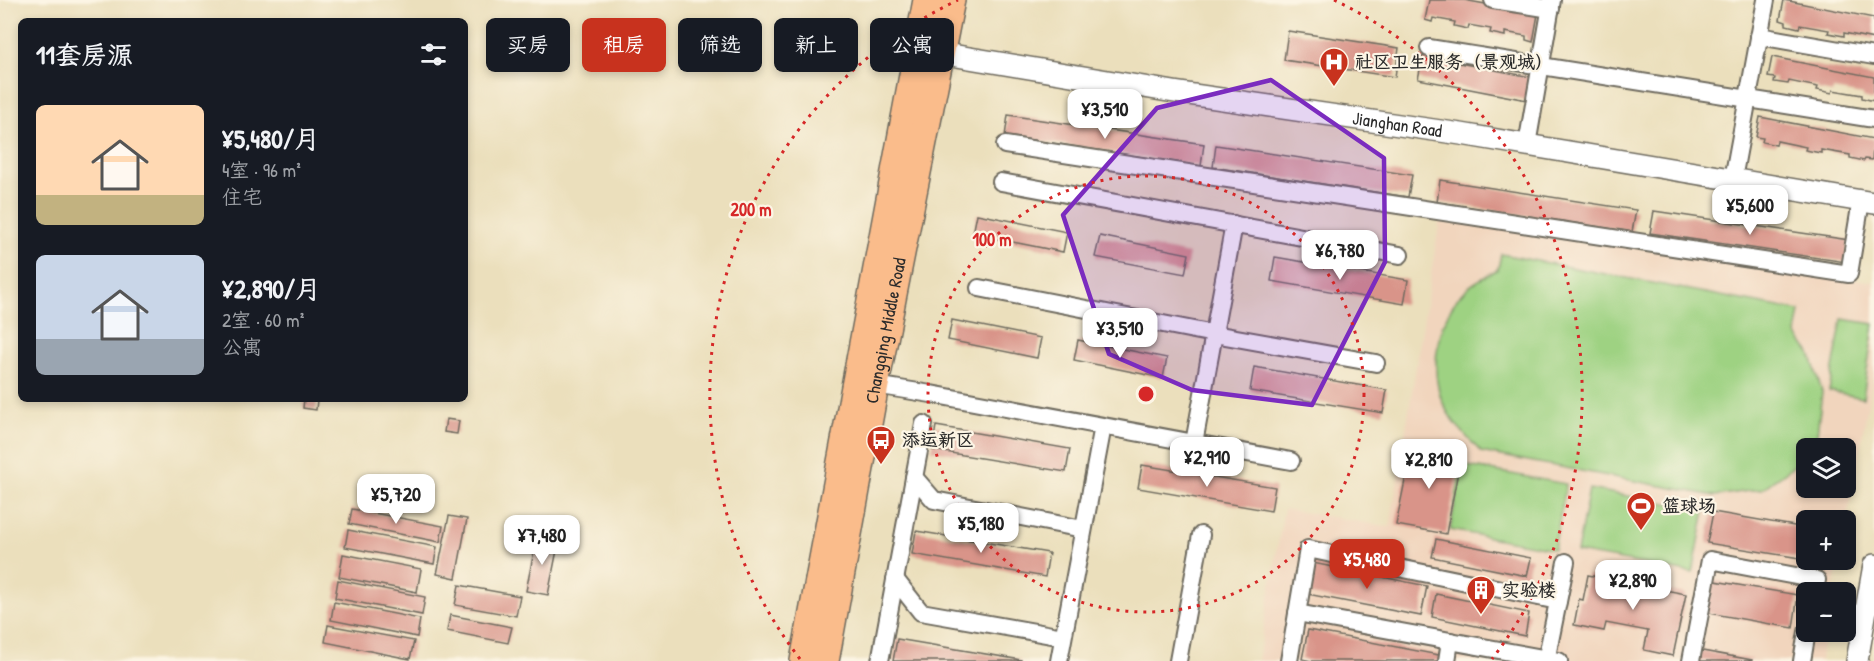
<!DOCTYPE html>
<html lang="zh">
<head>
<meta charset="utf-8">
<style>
	:root { --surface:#171b24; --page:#242831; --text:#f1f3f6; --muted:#9ea1a6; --accent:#c8321e }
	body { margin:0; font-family:"Patrick Hand","LXGW WenKai TC",sans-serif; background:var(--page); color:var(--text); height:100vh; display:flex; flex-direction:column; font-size:22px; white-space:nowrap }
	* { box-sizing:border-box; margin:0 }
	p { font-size:20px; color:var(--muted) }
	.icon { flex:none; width:33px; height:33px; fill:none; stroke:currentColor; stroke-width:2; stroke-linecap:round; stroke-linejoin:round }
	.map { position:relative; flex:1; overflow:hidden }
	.panel { position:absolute; left:18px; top:18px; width:450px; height:384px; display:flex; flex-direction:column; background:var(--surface); border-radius:9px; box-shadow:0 3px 9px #0003 }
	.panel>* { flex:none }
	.hud { position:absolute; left:486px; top:18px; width:570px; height:54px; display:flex; gap:12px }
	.buttons { position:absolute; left:1796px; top:438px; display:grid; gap:12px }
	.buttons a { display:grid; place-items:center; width:60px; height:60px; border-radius:9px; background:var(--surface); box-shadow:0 3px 9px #0003; font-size:30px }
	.price { position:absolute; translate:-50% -51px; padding:0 14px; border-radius:12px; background:#fff; color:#222; font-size:20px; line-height:39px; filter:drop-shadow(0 2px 3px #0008) }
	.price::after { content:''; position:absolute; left:50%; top:36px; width:18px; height:14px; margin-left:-9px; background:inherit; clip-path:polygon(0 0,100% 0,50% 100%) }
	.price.current { background:var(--accent); color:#fff }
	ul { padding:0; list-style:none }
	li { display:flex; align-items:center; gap:18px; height:150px; padding:0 18px }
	li span { display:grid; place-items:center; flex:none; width:168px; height:120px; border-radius:9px; color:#555 }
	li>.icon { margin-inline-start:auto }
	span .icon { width:72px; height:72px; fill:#fffc; stroke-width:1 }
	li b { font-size:26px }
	h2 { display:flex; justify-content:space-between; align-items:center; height:72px; padding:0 18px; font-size:26px }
	.pill { padding:0 21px; border-radius:9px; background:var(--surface); box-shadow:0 3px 9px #0003; font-size:21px; line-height:54px }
	.pill.current { background:var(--accent); color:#fff }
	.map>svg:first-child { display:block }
	.built { fill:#f1d5bd; fill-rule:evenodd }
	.garden { fill:#9ed282; stroke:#647e56; stroke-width:1.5 }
	.building { fill:#d99489 }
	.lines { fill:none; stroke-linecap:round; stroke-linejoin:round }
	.minor-casing { stroke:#6e6a5e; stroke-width:20 }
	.tertiary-casing { stroke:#6e6a5e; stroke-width:24 }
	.primary-casing { stroke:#6e6a5e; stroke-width:30 }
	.minor { stroke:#fff; stroke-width:16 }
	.tertiary { stroke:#fff; stroke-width:21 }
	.primary { stroke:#fabc8b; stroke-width:27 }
	.marked { fill:#7b2cbf; fill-opacity:0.2; stroke:#7b2cbf; stroke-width:4.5; stroke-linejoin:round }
	.ring { fill:none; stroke:#d62828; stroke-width:3; stroke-dasharray:3 6 }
	.labels { text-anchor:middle; stroke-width:4.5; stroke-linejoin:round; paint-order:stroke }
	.poi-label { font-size:18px; font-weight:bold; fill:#2b2b2b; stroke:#fcf5e5; text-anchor:start }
	.street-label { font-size:18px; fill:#2b2b2b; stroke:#fcf5e5 }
	.centre { fill:#d62828; stroke:#fcf5e5; stroke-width:3 }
	.ring-label { font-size:18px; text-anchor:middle; font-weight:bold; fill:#d62828; stroke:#fcf5e5; stroke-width:4.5; stroke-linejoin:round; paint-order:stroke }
</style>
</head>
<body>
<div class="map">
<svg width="1874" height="661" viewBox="0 0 1874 661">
	<rect width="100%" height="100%" fill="#fcf5e5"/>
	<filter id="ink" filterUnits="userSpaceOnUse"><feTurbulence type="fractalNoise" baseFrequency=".0167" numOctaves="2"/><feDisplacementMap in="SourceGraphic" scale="12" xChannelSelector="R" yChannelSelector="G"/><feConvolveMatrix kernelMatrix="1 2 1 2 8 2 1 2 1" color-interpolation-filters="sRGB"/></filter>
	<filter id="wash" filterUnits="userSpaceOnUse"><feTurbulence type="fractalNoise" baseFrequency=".008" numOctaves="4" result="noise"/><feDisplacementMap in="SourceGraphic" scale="24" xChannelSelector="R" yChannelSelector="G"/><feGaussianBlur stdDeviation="1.35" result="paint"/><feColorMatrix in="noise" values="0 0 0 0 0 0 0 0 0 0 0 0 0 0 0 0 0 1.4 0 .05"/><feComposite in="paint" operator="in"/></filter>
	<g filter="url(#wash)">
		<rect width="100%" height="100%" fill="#ebdfbc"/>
		<path class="built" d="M 1440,219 L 1874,282 L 1874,373 L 1845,528 L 1845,520 L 1806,520 L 1806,560 L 1839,560 L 1833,592 L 1806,592 L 1806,632 L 1826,632 L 1820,661 L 1258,661 L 1284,509 L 1390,527 ZM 1501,254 L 1796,334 L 1810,353 L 1817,434 L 1807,448 L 1845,448 L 1845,488 L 1806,488 L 1806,450 L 1795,465 L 1441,328 L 1463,291 L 1498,269 Z"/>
		<g class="garden">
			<path d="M 1501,254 L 1800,311 L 1796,334 L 1810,353 L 1822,392 L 1817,434 L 1795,465 L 1762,489 L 1715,496 L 1481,452 C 1467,437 1450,421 1442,401 C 1429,366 1438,319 1463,292 C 1471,283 1487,276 1498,269 Z"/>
			<polygon points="1842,319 1874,324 1863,398 1829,391"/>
			<polygon points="1462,465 1566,484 1554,549 1450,530"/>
			<polygon points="1589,489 1705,510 1693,573 1577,552"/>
		</g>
		<g id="blocks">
			<g class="building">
				<polygon points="1429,0 1464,0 1538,14 1533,42 1526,40 1526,36 1505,32 1505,36 1490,33 1491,29 1469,25 1468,29 1454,26 1455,22 1433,18 1432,22 1425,20"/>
				<polygon points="1784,0 1874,18 1874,39 1844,33 1844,36 1828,33 1829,30 1800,25 1799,28 1786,25 1786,22 1780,20"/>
				<polygon points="1288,31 1399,48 1395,77 1284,60"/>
				<polygon points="1423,56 1531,77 1527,100 1418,79"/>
				<polygon points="1772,57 1874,77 1874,101 1862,98 1862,95 1833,90 1832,93 1817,90 1818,87 1789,81 1788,84 1774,82 1775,78 1768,77"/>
				<polygon points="1008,115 1204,144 1201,166 1005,136"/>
				<polygon points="1760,117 1874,139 1872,160 1865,159 1864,161 1850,158 1850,155 1821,150 1821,153 1805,150 1806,147 1777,141 1776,145 1762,142 1763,138 1756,137"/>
				<polygon points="1216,145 1412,175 1408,197 1213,167"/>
				<polygon points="1440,180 1636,210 1632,232 1437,202"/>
				<polygon points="1654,211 1849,240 1846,262 1650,233"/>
				<polygon points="977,214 1067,232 1063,252 973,234"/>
				<polygon points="1100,236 1189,254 1185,274 1095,257"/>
				<polygon points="1275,257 1408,280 1404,304 1271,281"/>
				<polygon points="952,320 1041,338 1037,358 948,340"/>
				<polygon points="1078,340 1167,358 1163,378 1074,360"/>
				<polygon points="1254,367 1387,390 1383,413 1250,391"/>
				<polygon points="304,399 317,400 316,410 303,408"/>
				<polygon points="446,419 459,421 457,434 444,432"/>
				<polygon points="936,426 1070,449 1066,472 932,450"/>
				<polygon points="1412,446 1461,456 1446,534 1396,525"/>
				<polygon points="1142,465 1275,487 1271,511 1138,488"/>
				<polygon points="352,509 443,526 440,542 349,524"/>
				<polygon points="1713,512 1806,528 1806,559 1707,543"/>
				<polygon points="449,516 467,519 456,578 437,574"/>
				<polygon points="348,530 437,547 434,564 345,547"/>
				<polygon points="916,531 1049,553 1045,577 912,554"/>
				<polygon points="537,536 559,540 548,595 526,591"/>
				<polygon points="1436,539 1531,558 1527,576 1432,557"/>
				<polygon points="343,554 421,569 417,592 339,577"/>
				<polygon points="1814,560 1830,560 1829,563"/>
				<polygon points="1313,563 1427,586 1421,616 1307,594"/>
				<polygon points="1588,575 1686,594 1673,656 1644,650 1648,631 1606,623 1604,631 1574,625 1579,599 1583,600"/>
				<polygon points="338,580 425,597 422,615 335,598"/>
				<polygon points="1709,580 1798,595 1793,628 1703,612"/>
				<polygon points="459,585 520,596 516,616 455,605"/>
				<polygon points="1436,594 1529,613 1525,636 1432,617"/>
				<polygon points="334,602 420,619 417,637 331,620"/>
				<polygon points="450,615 512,627 508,643 447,631"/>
				<polygon points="328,625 414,641 410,659 325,642"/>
				<polygon points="1308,630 1444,656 1443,661 1311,661 1302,659"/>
				<polygon points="897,639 1021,660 1021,661 893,661"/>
				<polygon points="1697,650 1752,660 1752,661 1695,661"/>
			</g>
		</g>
	</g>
	<g filter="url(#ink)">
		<use href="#blocks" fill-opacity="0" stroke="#6e6a5e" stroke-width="1.5"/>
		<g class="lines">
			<g class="minor-casing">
				<g id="minor">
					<polyline points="1493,0 1551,9"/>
					<polyline points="1759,36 1874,56"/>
					<polyline points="1429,48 1874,119"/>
					<polyline points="1005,145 1849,274 1861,201"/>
					<polyline points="1527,145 1552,0"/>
					<polyline points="1733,179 1766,0"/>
					<polyline points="1001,182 1400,255"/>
					<polyline points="979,288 1214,334 1376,363"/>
					<polyline points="875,385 931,394 1291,461"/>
					<polyline points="1194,443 1234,224"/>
					<polyline points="914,477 934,500 1083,529"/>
					<polyline points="895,579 921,612 1063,637"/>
					<polyline points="1297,613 1559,661"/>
					<polyline points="880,661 924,424"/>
					<polyline points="1059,661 1103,426"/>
					<polyline points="1178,661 1201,535"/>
					<polyline points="1289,661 1308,549 1558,601"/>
					<polyline points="1447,661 1450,641"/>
					<polyline points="1546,661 1566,562"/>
					<polyline points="1691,661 1710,560 1817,580 1814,592"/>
					<polyline points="1802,661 1807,632"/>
				</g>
			</g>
			<g class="tertiary-casing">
				<g id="tertiary">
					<path id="s1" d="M 927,51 L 1174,92 L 1461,134 L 1874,203"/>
					<polyline points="1857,661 1874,565"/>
				</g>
			</g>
			<g class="primary-casing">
				<g id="primary">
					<polyline points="804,661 927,0"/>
					<path id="s2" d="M 825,661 L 875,385 L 951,0"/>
				</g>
			</g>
			<use href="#minor" class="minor"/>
			<use href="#tertiary" class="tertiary"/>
			<use href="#primary" class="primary"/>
		</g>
	</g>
	<path class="marked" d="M 1271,80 L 1384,158 L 1385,262 L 1312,405 L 1192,390 L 1109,354 L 1063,215 L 1157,108 Z"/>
	<g class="ring">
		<circle cx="1146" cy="394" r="218"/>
		<path d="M800 659A436 436 0 0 1 958 0M1334 0A436 436 0 0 1 1492 659"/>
	</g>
	<defs>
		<g id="hospital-pin" transform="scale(1.5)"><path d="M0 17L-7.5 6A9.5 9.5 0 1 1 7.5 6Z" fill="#c8321e" stroke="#fcf5e5"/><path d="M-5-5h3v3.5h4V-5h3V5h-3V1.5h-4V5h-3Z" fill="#fff"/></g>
		<g id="bus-pin" transform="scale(1.5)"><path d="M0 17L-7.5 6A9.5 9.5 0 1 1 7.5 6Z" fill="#c8321e" stroke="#fcf5e5"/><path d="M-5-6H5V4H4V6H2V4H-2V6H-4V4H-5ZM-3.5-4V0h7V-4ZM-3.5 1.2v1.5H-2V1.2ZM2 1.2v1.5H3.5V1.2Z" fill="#fff"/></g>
		<g id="stadium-pin" transform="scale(1.5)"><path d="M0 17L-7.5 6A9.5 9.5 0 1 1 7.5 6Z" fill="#c8321e" stroke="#fcf5e5"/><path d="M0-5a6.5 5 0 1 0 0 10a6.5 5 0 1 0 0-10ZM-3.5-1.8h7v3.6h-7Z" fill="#fff"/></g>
		<g id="building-pin" transform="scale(1.5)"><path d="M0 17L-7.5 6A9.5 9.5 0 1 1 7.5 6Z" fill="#c8321e" stroke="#fcf5e5"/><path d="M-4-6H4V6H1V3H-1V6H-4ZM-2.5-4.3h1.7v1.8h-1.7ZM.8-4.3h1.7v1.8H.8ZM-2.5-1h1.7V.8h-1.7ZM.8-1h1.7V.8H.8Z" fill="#fff"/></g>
	</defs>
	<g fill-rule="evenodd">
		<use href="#hospital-pin" x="1334" y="62"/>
		<use href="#bus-pin" x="881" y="440"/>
		<use href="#stadium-pin" x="1641" y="506"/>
		<use href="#building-pin" x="1481" y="590"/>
	</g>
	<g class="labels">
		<g class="poi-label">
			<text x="1355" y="68">社区卫生服务（景观城）</text>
			<text x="902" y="446">添运新区</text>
			<text x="1662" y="512">篮球场</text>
			<text x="1502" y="596">实验楼</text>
		</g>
		<g class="street-label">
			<text dy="6" stroke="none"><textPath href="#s1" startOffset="476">Jianghan Road</textPath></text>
			<text dy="6" stroke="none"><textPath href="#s2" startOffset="336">Changqing Middle Road</textPath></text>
		</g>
	</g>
	<circle cx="1146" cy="394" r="9" class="centre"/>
	<g class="ring-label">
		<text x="751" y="216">200 m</text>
		<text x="992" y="246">100 m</text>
	</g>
</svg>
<div class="buttons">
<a><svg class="icon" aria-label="layers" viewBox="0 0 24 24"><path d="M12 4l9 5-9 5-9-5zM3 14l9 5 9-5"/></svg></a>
<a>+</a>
<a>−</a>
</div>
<b class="price" style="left:1105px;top:140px">¥3,510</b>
<b class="price" style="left:1750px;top:236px">¥5,600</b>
<b class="price" style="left:1340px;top:281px">¥6,780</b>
<b class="price" style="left:1120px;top:359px">¥3,510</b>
<b class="price" style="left:1207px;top:488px">¥2,910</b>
<b class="price" style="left:1429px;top:490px">¥2,810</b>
<b class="price" style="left:396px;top:525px">¥5,720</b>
<b class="price" style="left:981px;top:554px">¥5,180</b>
<b class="price" style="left:542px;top:566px">¥7,480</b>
<b class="price current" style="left:1367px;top:590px">¥5,480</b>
<b class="price" style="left:1633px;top:611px">¥2,890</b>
<div class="hud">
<a class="pill">买房</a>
<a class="pill current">租房</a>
<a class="pill">筛选</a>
<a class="pill">新上</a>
<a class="pill">公寓</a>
</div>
<section class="panel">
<h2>11套房源<svg class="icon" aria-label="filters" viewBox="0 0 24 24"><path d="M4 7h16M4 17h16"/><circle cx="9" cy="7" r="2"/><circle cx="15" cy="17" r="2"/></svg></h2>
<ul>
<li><span style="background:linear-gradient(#ffd9b3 75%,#c2b280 0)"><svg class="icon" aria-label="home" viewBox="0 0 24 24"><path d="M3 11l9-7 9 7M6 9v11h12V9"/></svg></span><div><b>¥5,480/月</b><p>4室 · 96 m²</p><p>住宅</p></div></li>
<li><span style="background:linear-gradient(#c9d6e8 70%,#9aa5b1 0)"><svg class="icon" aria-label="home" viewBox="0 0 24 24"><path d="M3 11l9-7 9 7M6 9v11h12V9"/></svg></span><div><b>¥2,890/月</b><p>2室 · 60 m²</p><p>公寓</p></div></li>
</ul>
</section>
</div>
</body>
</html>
